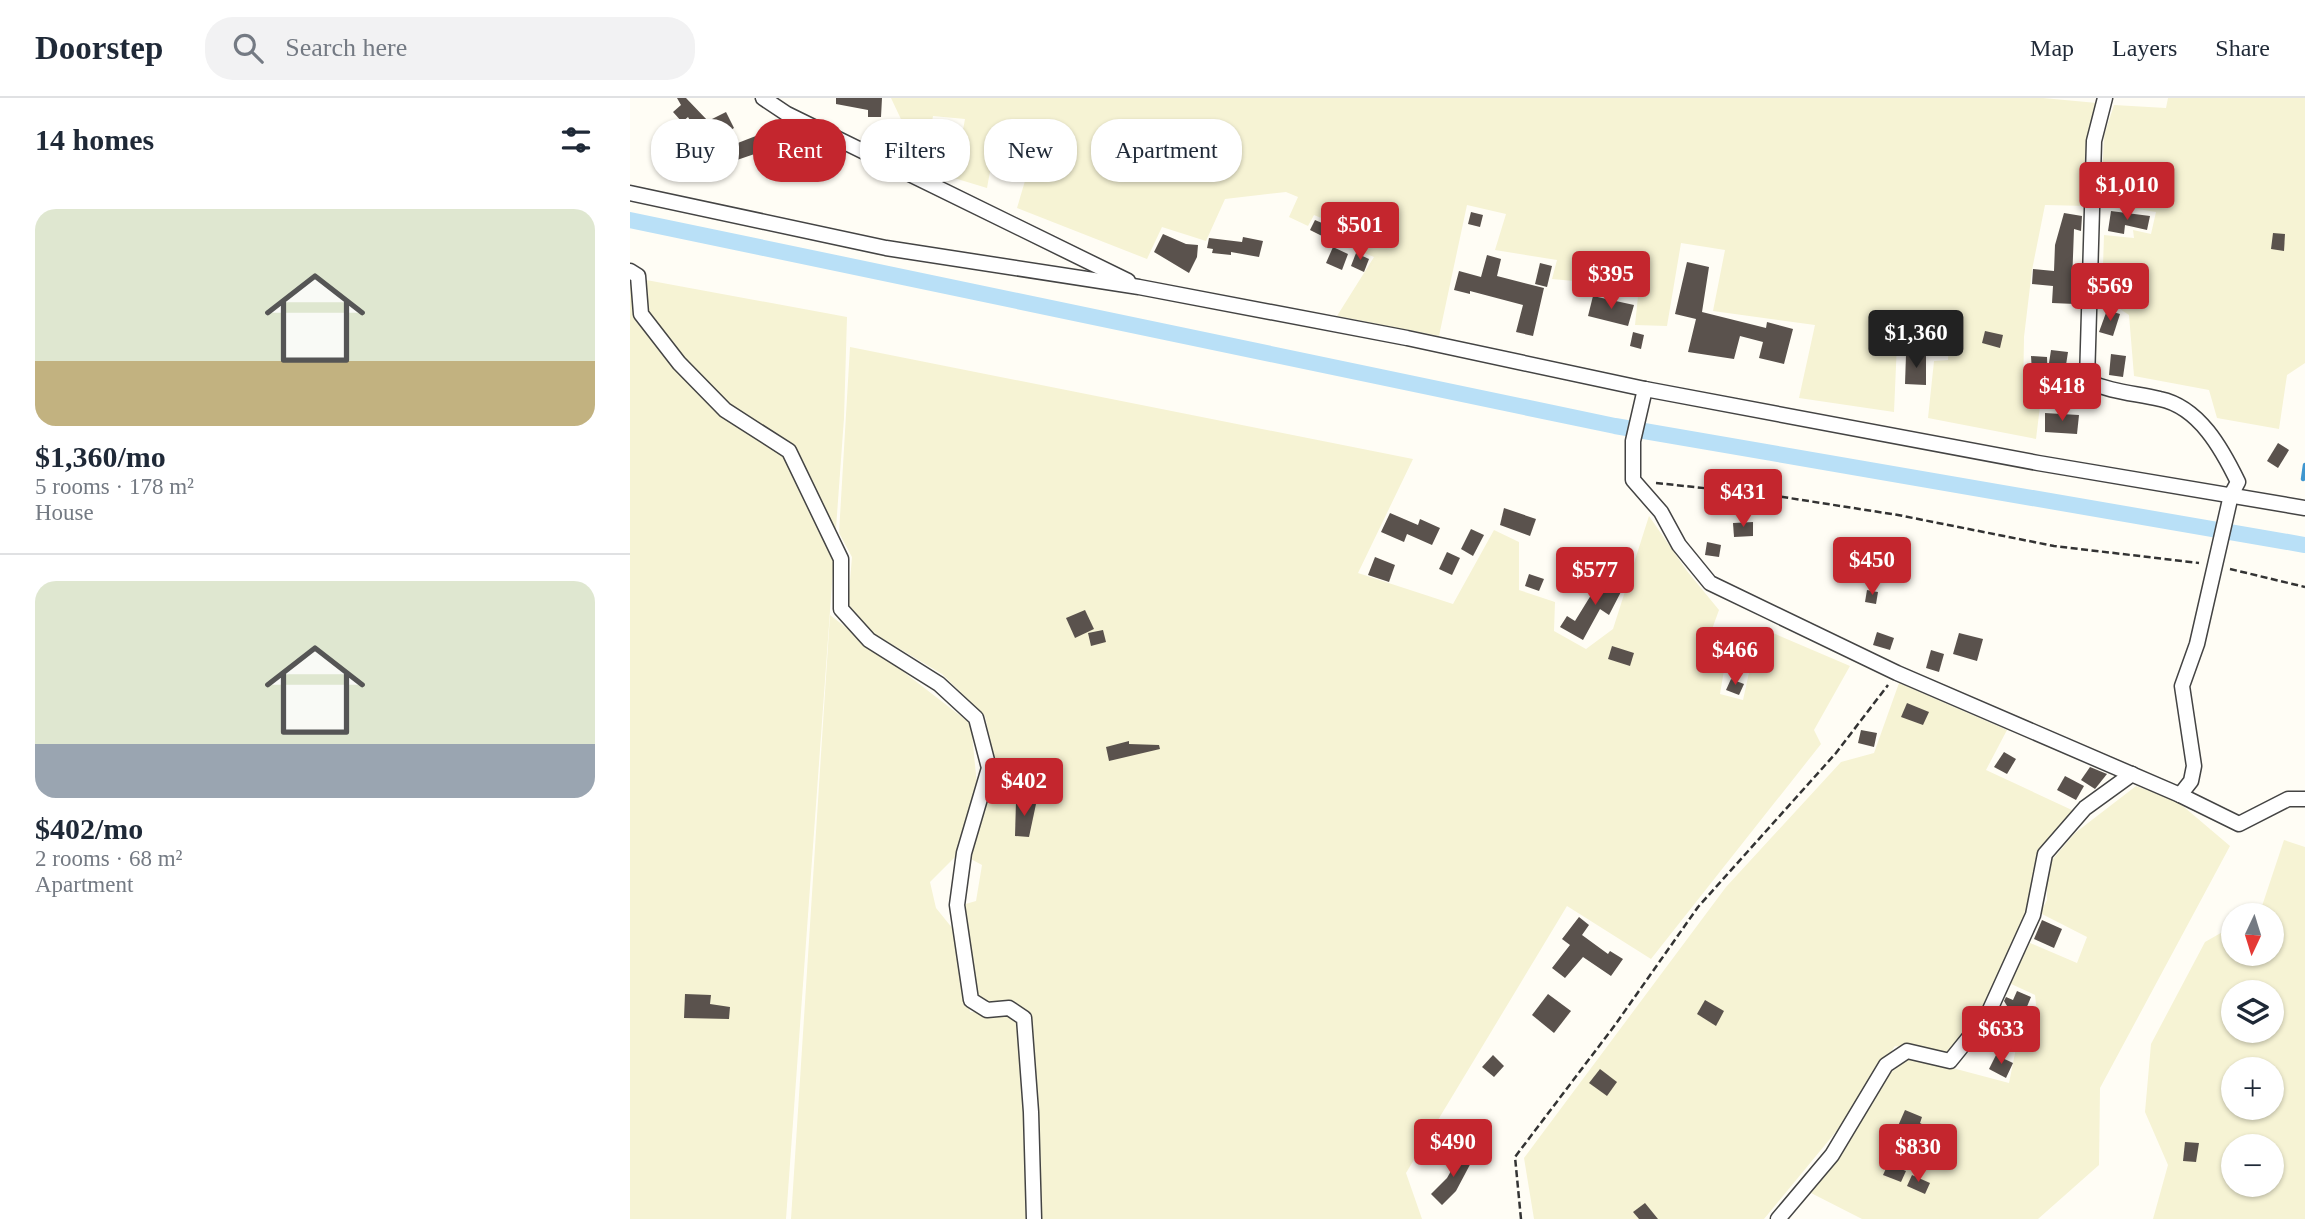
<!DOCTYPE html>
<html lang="en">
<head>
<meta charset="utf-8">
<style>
	:root { --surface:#fff; --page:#f2f2f3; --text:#1f2937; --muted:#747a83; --line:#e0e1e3; --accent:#c4262e }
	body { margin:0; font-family:Georgia,serif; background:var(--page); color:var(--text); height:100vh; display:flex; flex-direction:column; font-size:26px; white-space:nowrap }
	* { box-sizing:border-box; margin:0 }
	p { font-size:23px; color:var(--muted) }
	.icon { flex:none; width:38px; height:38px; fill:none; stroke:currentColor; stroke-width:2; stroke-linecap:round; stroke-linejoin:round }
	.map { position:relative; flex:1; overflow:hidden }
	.panel { display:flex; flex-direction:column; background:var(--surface); width:630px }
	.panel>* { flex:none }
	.top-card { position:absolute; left:21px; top:21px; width:665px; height:63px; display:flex; gap:14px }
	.needle { width:46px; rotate:184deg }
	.fabs { position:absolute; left:1591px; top:805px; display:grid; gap:14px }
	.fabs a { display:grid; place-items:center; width:63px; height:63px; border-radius:50%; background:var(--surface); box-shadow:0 2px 5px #0004; font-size:35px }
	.price { position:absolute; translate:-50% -60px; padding:0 16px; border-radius:7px; background:var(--accent); color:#fff; font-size:23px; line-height:46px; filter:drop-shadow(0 2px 4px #0008) }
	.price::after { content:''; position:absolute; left:50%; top:42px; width:21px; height:16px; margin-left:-10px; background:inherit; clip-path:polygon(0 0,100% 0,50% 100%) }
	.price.selected { background:#222; color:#fff }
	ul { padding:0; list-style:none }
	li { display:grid; align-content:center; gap:14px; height:371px; padding:0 35px }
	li+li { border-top:2px solid var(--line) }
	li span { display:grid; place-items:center; height:217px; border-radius:21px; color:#555 }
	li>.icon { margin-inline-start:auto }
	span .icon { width:126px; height:126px; fill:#fffc; stroke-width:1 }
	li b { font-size:30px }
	h2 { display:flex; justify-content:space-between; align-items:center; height:84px; padding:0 35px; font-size:30px }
	.tag { padding:0 24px; border-radius:28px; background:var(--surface); box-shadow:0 2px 5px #0004; font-size:24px; line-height:63px }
	.tag.selected { background:var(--accent); color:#fff }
	header { display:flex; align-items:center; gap:42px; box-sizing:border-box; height:98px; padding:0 35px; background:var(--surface); border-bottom:2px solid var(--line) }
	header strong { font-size:33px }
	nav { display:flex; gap:38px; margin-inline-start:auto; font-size:24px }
	.search { width:490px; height:63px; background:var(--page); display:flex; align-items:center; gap:18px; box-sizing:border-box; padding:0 24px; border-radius:28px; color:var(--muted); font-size:26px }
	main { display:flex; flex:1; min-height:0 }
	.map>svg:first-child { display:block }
	.farmland { fill:#f6f3d4; fill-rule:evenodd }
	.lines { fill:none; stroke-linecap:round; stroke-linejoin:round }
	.stream { stroke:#3f96cf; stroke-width:4.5 }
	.canal { stroke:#b9e0f7; stroke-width:16 }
	.building { fill:#5a524d }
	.street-casing { stroke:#444; stroke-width:17 }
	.path { stroke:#333; stroke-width:2.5; stroke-dasharray:7 3.5; stroke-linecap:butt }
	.street { stroke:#fff; stroke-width:14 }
</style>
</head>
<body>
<header>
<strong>Doorstep</strong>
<div class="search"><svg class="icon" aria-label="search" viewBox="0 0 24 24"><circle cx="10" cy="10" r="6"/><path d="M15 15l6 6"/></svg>Search here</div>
<nav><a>Map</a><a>Layers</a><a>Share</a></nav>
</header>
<main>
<section class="panel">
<h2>14 homes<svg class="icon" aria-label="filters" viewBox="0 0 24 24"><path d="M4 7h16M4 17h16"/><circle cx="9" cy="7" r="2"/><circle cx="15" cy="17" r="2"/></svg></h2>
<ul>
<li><span style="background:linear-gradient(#dfe7d0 70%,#c2b280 0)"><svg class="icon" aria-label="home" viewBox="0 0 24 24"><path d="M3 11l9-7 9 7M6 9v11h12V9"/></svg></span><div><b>$1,360/mo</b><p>5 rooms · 178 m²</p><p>House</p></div></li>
<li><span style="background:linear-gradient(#dfe7d0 75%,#9aa5b1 0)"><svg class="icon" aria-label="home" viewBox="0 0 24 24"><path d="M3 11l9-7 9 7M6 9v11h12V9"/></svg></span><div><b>$402/mo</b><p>2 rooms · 68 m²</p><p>Apartment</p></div></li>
</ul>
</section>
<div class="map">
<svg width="1675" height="1121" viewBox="0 0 1675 1121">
	<rect width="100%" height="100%" fill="#fffdf5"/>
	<g class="farmland">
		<polygon points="261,0 1413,0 1467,5 1457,108 1415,107 1402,172 1394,239 1393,299 1411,300 1406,341 1298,320 1304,263 1318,262 1319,242 1267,245 1264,314 1169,300 1185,227 1083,213 1095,152 1051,145 1037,228 1005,227 1009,189 922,181 927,162 865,152 876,116 837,107 809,238 707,218 744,159 697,140 701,124 684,117 678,128 659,119 668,99 656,94 595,101 576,143 532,129 517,161 387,110 397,76 384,73 389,50 366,41 357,90 324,80 335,21 303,18 294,70"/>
		<polygon points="1538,0 1675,0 1675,265 1657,277 1649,331 1587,320 1579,292 1504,278 1499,217 1472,199 1474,137 1504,140 1503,132 1521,136 1526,114 1471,105 1474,37 1484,7 1536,10"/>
		<polygon points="0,179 217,219 214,320 156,1121 0,1121"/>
		<polygon points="220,249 783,361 728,475 823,506 864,432 889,444 889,492 925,504 924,533 956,551 983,531 1019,418 1057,473 1089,512 1074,553 1095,566 1090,596 1113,602 1129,529 1220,568 1184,632 1191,646 1021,861 937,808 776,1075 792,1121 408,1121 398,919 356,909 345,901 332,807 346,803 352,767 339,760 366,671 355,618 312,576 243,535 218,506 222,459 209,435"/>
		<polygon points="200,517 341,626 347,687 326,758 300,784 306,810 323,831 340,914 377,915 389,923 400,1121 161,1121"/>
		<polygon points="1269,585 1377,632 1356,672 1444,713 1406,760 1395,817 1356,905 1316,957 1265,948 1209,1030 1134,1121 904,1121 894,1060 1096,789 1211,664 1244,655"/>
		<polygon points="1506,688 1547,703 1600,748 1470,990 1469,1067 1408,1121 1232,1121 1181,1095 1260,975 1281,959 1379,985 1389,935 1408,924 1405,897 1379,885 1400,845 1447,865 1457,839 1410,815 1417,802 1417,768 1445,735"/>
		<path d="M 1654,742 L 1675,749 L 1675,1121 L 1523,1121 L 1538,1067 L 1515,1014 L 1521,946 L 1575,844 L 1603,828 L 1603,856 L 1642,856 L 1642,817 L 1621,817 L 1631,811 ZM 1603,894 L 1642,894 L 1642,933 L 1603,933 ZM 1603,971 L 1642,971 L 1642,1010 L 1603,1010 ZM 1603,1048 L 1642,1048 L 1642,1087 L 1603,1087 Z"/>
	</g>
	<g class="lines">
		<polyline class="stream" points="1673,381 1675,367"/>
		<polyline class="canal" points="0,122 985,328 1675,447"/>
	</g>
	<g class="building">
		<polygon points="47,0 56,0 78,23 96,14 104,30 75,47 58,19 52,24 43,14 51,7"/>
		<polygon points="206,0 252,0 251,19 238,19 238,12 206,6"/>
		<polygon points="305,24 326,27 325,39 304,37"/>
		<polygon points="131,36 136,52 107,62 100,48"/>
		<polygon points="367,49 385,53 382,68 364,64"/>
		<polygon points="1481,113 1520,118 1517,132 1495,127 1494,136 1478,133"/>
		<polygon points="841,114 853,117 850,129 838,126"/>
		<polygon points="1434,115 1452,118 1451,133 1444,131 1442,185 1446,186 1445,206 1422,205 1423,188 1402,186 1403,171 1424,173 1425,147"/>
		<polygon points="685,122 699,128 694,139 680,132"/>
		<polygon points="1643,135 1655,136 1654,153 1641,151"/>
		<polygon points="533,136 556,146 568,147 567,159 559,175 524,154"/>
		<polygon points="613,139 633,143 629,159 601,154 601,157 582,155 583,151 577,150 579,140 612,144"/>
		<polygon points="703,149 718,156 712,172 696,165"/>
		<polygon points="726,155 739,161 734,174 721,168"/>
		<polygon points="857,157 871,161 867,178 914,190 903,238 886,234 893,207 840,193 840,196 824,192 829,173 851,179"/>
		<polygon points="1057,164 1079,169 1072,214 1136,230 1137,224 1163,231 1154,266 1129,260 1133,244 1110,238 1104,261 1058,254 1066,221 1045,216"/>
		<polygon points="910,165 922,168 917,189 905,186"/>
		<polygon points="963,198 1004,207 998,228 958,218"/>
		<polygon points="1477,212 1490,216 1483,238 1469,234"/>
		<polygon points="1355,233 1373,237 1370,250 1352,245"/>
		<polygon points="1003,234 1014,237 1011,251 1000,248"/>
		<polygon points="1421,252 1438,254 1436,267 1419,265"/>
		<polygon points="1481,256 1496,258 1493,279 1479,277"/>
		<polygon points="1276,257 1296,258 1296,287 1275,286"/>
		<polygon points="1401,258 1417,259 1418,291 1403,292"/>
		<polygon points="1415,315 1449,317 1447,336 1415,334"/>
		<polygon points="1648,345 1659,352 1648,370 1637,363"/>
		<polygon points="874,410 906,421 900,438 870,427"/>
		<polygon points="760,415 788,427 790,421 810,430 802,447 777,436 774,444 751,434"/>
		<polygon points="1123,424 1123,438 1104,439 1103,425"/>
		<polygon points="841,431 854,437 843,458 831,451"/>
		<polygon points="1077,444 1091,447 1089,459 1075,457"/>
		<polygon points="817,454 830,460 822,477 809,471"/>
		<polygon points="745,459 765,467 759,484 738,477"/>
		<polygon points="899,476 914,481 909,493 895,488"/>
		<polygon points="974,476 994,488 979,517 970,511 953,542 930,529 937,518 945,523"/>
		<polygon points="1237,492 1248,494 1246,506 1235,504"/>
		<polygon points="455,512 464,531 445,540 436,520"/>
		<polygon points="1091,529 1103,535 1094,552 1082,545"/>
		<polygon points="473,532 476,544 461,548 458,535"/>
		<polygon points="1247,534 1264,540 1260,552 1243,547"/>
		<polygon points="1329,535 1353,541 1347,563 1323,556"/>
		<polygon points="1101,545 1115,550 1110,565 1096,561"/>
		<polygon points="982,548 1004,555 1000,568 978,561"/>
		<polygon points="1301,552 1314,556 1309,574 1296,570"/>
		<polygon points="1101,581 1114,586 1109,597 1096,592"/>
		<polygon points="1277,605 1299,614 1293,627 1271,619"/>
		<polygon points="1231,632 1247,635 1244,649 1228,645"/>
		<polygon points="499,643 499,646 529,647 530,651 479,663 476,649"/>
		<polygon points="1374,654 1386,661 1377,676 1364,669"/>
		<polygon points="1460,669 1477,676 1465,691 1451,682"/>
		<polygon points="1435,678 1454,688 1446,702 1427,692"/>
		<polygon points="386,703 406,706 399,739 385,738"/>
		<polygon points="949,819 959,827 952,837 978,856 980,853 993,861 981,878 953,859 935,880 922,870 940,847 932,841"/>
		<polygon points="1412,822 1432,831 1424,850 1404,841"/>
		<polygon points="1387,893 1401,899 1396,911 1404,923 1391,931 1374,903 1376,899 1383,902"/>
		<polygon points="55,896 81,897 80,906 100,909 99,921 54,920"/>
		<polygon points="918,896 941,913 924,935 902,917"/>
		<polygon points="1075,902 1094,913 1086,928 1067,916"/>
		<polygon points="863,957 874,968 864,979 852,969"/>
		<polygon points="1366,957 1383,965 1376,980 1359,971"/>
		<polygon points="970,971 987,984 977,998 959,985"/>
		<polygon points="1275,1012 1292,1019 1290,1025 1315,1039 1311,1046 1268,1028"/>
		<polygon points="1555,1044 1569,1045 1566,1064 1553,1063"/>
		<polygon points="833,1052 844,1059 826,1093 812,1107 801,1096 817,1080"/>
		<polygon points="1258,1066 1276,1073 1271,1084 1253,1077"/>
		<polygon points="1282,1077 1300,1085 1295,1096 1277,1088"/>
		<polygon points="1015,1105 1028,1121 1009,1121 1003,1114"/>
	</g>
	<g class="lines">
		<g class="street-casing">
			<g id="street">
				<polyline points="133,0 157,16 498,183"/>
				<path d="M 1475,0 L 1464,43 L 1457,283 C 1481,294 1504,295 1530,301 C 1569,309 1592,351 1608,384 L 1601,397 L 1567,546 L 1552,588 L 1564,668 L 1561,683 L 1550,697"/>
				<polyline points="0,95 256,150 509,189 777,240 1015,291 1408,365 1675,410"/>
				<polyline points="0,173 8,178 11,216 49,265 95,312 159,353 211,461 211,511 239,542 309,586 346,620 359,670 334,755 327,807 341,902 357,912 379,910 394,920 401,1014 404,1121"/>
				<polyline points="1015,291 1003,343 1003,382 1031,414 1049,447 1080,485 1267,575 1550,697 1609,726 1658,701 1675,701"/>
				<polyline points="1148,1121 1202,1057 1256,967 1277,953 1320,963 1358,916 1403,817 1415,756 1455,710 1502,676"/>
			</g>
		</g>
		<g class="path">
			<polyline points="1026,385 1140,397 1268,417 1424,448 1569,465"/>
			<polyline points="1600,471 1675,489"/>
			<polyline points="891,1121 885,1059 985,927 1068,809 1206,655 1258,587"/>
		</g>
		<use href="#street" class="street"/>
	</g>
</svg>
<div class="fabs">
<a><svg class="needle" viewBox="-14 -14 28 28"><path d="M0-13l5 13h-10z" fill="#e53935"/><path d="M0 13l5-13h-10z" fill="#747a83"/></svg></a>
<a><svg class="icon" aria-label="layers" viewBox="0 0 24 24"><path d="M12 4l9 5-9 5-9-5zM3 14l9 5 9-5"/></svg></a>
<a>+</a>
<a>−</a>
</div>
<b class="price" style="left:1497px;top:124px">$1,010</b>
<b class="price" style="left:730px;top:164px">$501</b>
<b class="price" style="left:981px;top:213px">$395</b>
<b class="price" style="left:1480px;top:225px">$569</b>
<b class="price selected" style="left:1286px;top:272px">$1,360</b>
<b class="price" style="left:1432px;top:325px">$418</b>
<b class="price" style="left:1113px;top:431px">$431</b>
<b class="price" style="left:1242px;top:499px">$450</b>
<b class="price" style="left:965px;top:509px">$577</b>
<b class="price" style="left:1105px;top:589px">$466</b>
<b class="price" style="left:394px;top:720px">$402</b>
<b class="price" style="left:1371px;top:968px">$633</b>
<b class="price" style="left:823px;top:1081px">$490</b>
<b class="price" style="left:1288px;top:1086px">$830</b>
<div class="top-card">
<a class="tag">Buy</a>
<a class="tag selected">Rent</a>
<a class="tag">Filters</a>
<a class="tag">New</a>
<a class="tag">Apartment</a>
</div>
</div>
</main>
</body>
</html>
